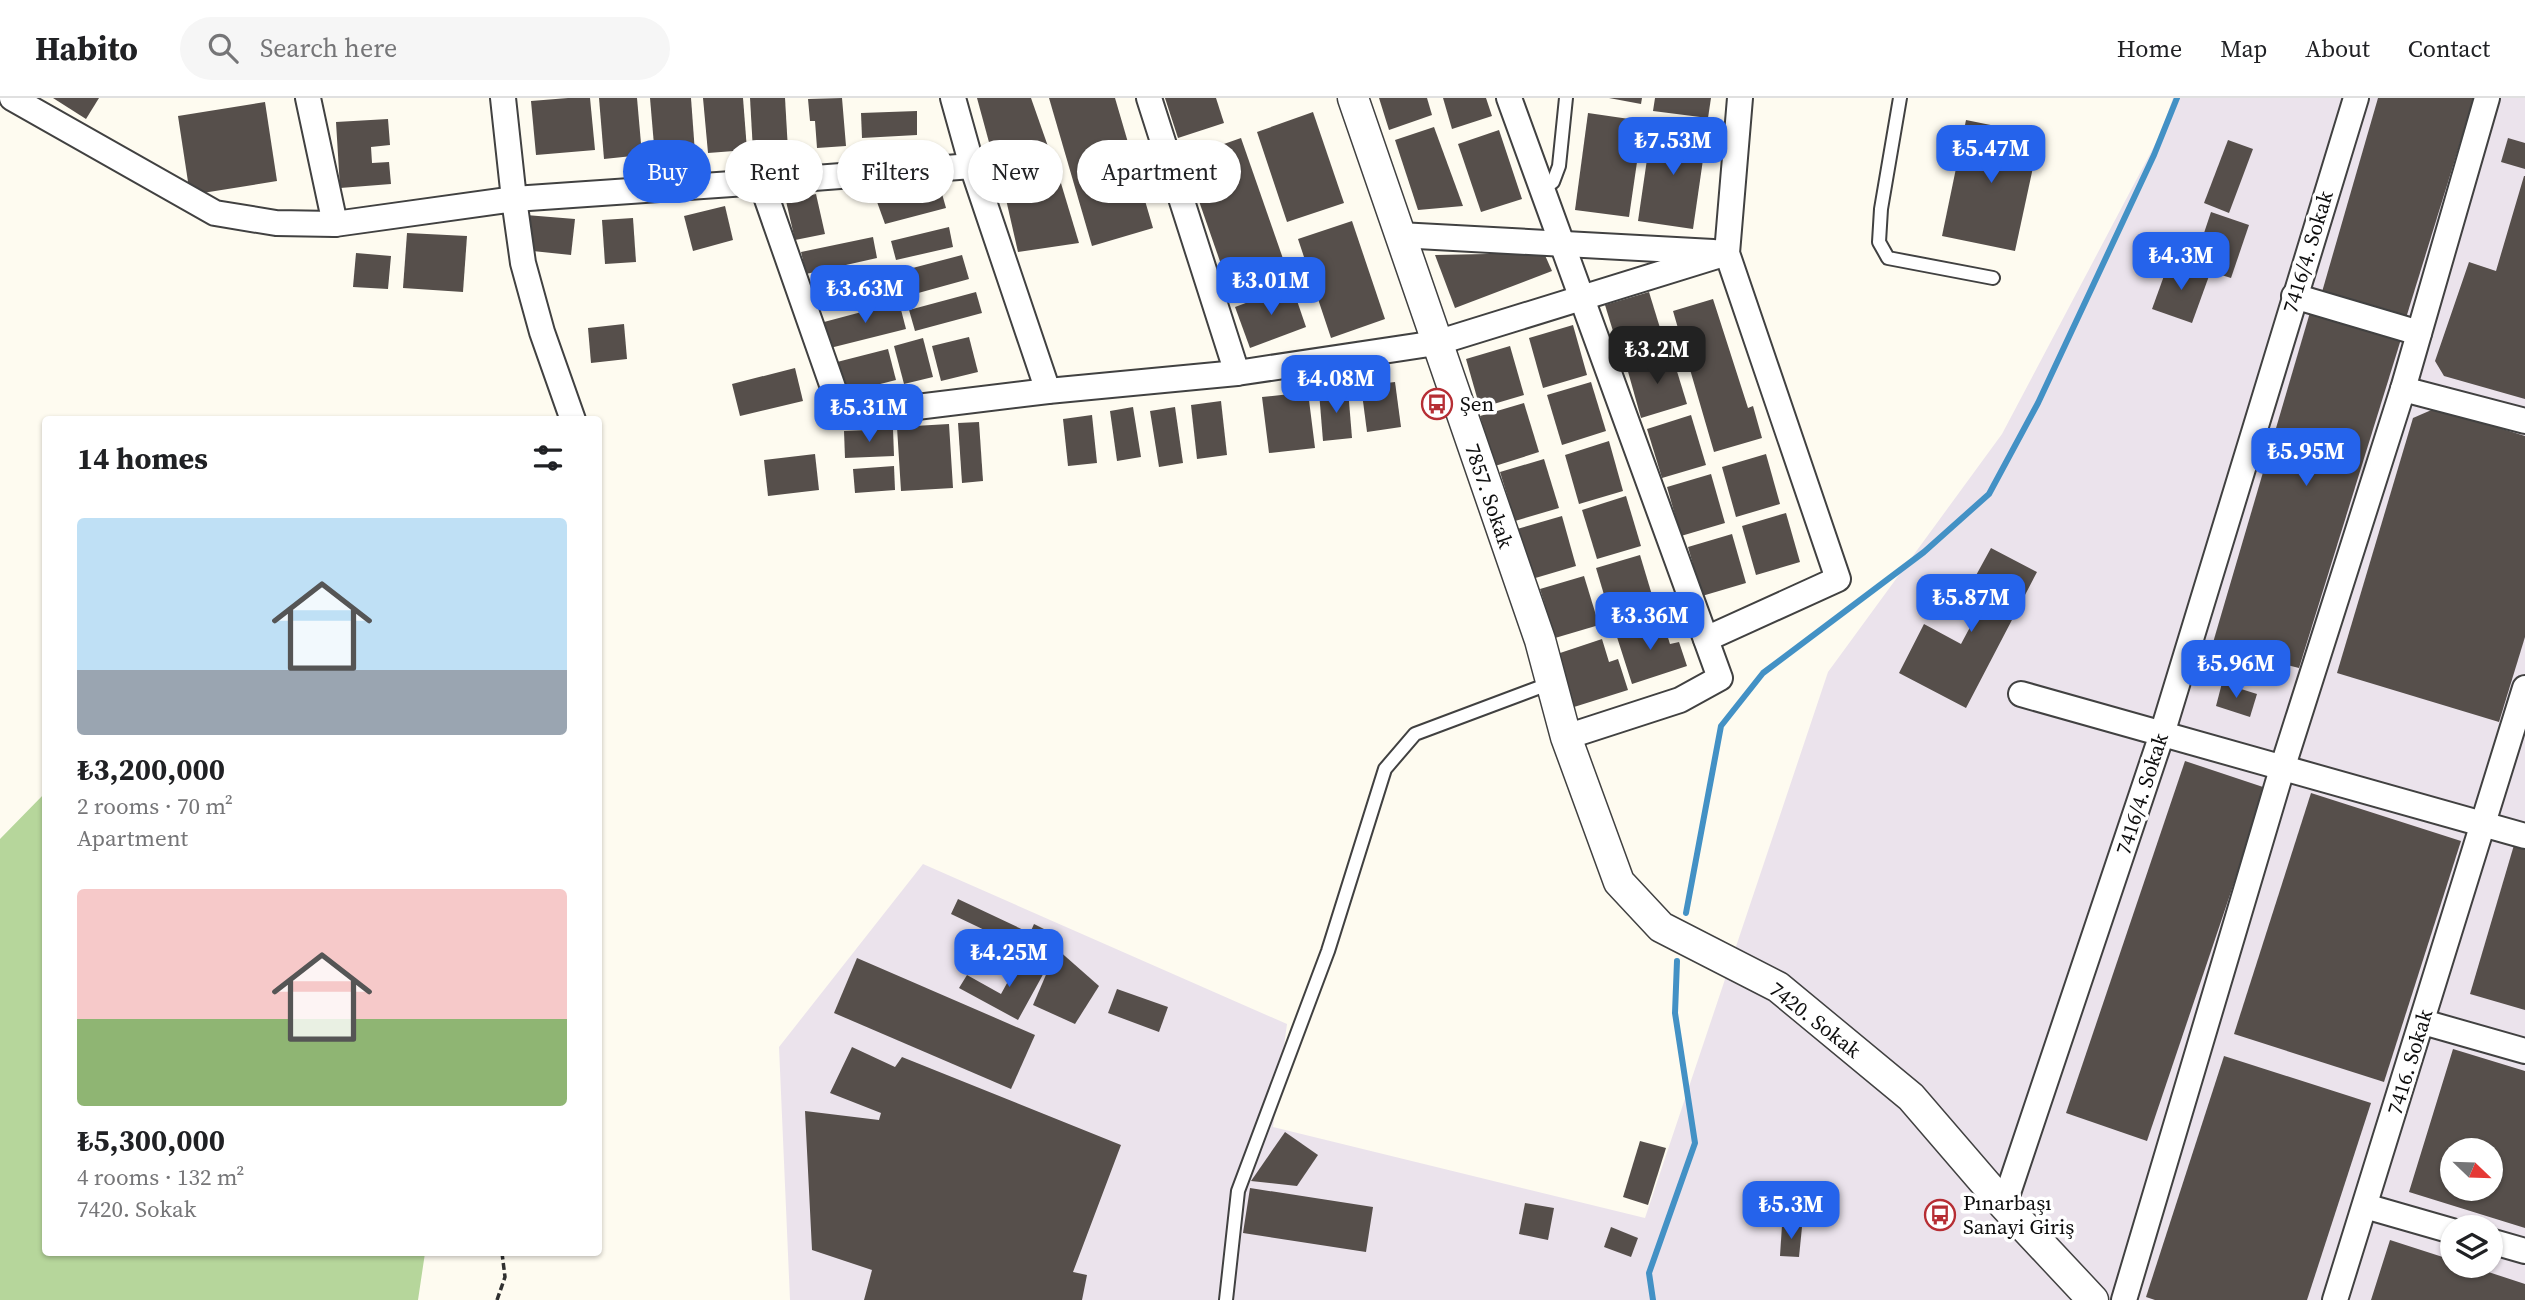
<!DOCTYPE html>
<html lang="en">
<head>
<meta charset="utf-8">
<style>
	:root { --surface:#fff; --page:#f6f6f6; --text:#202124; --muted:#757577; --line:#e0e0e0; --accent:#2563eb }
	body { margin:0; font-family:"Source Serif 4",serif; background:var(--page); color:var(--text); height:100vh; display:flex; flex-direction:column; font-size:26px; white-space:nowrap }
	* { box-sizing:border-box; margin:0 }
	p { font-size:23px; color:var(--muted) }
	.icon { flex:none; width:38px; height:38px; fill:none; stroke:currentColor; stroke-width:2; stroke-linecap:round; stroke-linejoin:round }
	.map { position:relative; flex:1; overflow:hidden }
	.drawer { position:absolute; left:42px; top:318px; width:560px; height:840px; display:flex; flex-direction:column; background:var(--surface); border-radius:7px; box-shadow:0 2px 5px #0004 }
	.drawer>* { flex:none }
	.hud { position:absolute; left:623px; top:42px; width:665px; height:63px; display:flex; gap:14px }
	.needle { width:46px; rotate:113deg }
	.controls { position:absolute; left:2440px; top:1040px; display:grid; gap:14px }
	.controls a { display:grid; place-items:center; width:63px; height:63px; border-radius:50%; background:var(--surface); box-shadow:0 2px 5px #0004; font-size:35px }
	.price { position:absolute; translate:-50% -60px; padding:0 16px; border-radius:14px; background:var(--accent); color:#fff; font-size:23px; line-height:46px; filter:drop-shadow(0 2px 4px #0008) }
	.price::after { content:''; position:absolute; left:50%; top:42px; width:21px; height:16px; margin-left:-10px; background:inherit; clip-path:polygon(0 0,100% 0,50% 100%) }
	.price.on { background:#222; color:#fff }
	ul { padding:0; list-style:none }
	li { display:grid; align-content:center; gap:14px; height:371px; padding:0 35px }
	li span { display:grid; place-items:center; height:217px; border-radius:7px; color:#555 }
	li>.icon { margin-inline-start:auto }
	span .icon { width:126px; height:126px; fill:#fffc; stroke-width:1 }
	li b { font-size:30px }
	h2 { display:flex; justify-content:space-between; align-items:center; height:84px; padding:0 35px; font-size:30px }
	.tag { padding:0 24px; border-radius:32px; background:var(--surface); box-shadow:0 2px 5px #0004; font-size:24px; line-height:63px }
	.tag.on { background:var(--accent); color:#fff }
	header { display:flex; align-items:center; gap:42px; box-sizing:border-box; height:98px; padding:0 35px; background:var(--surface); border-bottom:2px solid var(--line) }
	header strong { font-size:33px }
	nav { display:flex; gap:38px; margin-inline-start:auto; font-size:24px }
	.search { width:490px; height:63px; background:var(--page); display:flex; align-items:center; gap:18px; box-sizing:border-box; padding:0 24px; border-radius:38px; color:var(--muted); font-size:26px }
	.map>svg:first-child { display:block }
	.industrial { fill:#ebe3ec; fill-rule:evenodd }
	.forest { fill:#b6d69b }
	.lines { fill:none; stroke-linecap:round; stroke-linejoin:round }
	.stream { stroke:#4391c5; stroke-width:6 }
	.building { fill:#564f4b; fill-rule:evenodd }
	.service-casing { stroke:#414141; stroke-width:16 }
	.minor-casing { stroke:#414141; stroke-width:28 }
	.tertiary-casing { stroke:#414141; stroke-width:33 }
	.path { stroke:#303030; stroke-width:3.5; stroke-dasharray:7 3.5; stroke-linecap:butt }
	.service { stroke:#fff; stroke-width:12 }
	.minor { stroke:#fff; stroke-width:24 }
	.tertiary { stroke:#fff; stroke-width:30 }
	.labels { text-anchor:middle; stroke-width:7; stroke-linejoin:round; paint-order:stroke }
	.street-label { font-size:21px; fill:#0e0e0e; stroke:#fff }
	.poi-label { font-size:21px; fill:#0e0e0e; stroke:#fff; text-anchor:start }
</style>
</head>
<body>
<header>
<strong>Habito</strong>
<div class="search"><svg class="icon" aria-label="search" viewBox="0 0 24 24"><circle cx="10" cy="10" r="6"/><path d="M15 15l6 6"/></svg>Search here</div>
<nav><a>Home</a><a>Map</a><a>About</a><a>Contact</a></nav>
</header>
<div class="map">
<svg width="2525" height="1202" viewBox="0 0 2525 1202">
	<rect width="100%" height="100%" fill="#fefbf0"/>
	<path class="industrial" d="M 2173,0 L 2525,0 L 2525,1202 L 790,1202 L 779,949 L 923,766 L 1287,926 L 1273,1029 L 1645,1120 L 1828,574 L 2002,336 L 2160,37 ZM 2452,1052 L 2490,1052 L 2490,1090 L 2452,1090 ZM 2452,1129 L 2490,1129 L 2490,1167 L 2452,1167 Z"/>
	<polygon class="forest" points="45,695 46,1155 425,1155 418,1202 0,1202 0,741"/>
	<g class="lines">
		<g class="stream">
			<polyline points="1686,815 1721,628 1763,575 1924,454 1989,396 2038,305 2154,57 2177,0"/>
			<polyline points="1653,1202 1649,1175 1695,1045 1675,915 1677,863"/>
		</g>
	</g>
	<g class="building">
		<polygon points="53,0 99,0 86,21"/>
		<polygon points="568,0 590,0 595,52 536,57 531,3"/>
		<polygon points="599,0 637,0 642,57 604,61"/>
		<polygon points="650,0 691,0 695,55 655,59"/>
		<polygon points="703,0 743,0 747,52 708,55"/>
		<polygon points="750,0 785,0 788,52 753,53"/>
		<polygon points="842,0 846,48 817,50 815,23 810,23 808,1"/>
		<polygon points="977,0 1031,0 1051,57 996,70"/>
		<polygon points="1049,0 1115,0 1153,130 1092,148"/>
		<polygon points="1165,0 1216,0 1224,25 1178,40"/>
		<polygon points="1379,0 1427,0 1432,17 1389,32"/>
		<polygon points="1443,0 1486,0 1492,18 1452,31"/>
		<polygon points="1609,0 1642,0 1641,6"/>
		<polygon points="1655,0 1711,0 1708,20 1653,13"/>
		<polygon points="2378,0 2474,0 2406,220 2322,194"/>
		<polygon points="265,4 277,83 190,97 178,18"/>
		<polygon points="917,13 917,37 862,40 861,15"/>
		<polygon points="1313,14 1344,105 1287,124 1257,34"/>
		<polygon points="1588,15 1643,23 1629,119 1575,112"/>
		<polygon points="388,21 390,47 371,49 372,65 389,64 391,86 340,90 336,24"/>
		<polygon points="1966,22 2040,37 2015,153 1942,138"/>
		<polygon points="1652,27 1707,34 1693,131 1638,123"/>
		<polygon points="1434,29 1463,108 1418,112 1395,42"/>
		<polygon points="1499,32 1522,101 1481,114 1458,46"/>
		<polygon points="1241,40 1288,175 1231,195 1184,60"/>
		<polygon points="2508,40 2525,45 2525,71 2501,64"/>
		<polygon points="2228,42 2253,51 2229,115 2204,105"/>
		<polygon points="1054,62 1079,145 1018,154 1000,75"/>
		<polygon points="2524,78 2525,78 2525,301 2444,278 2435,263 2469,164 2496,173"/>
		<polygon points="939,85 946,110 885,126 872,90"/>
		<polygon points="816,96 825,136 795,142 786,103"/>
		<polygon points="725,108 733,142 693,153 684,118"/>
		<polygon points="2211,114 2249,127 2231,180 2193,168"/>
		<polygon points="526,117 575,121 571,157 523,152"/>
		<polygon points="633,120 636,164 605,166 602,122"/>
		<polygon points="1352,123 1385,221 1331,240 1298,141"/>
		<polygon points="949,129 953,149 896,162 891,143"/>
		<polygon points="407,135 467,138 463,194 403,190"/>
		<polygon points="873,139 877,160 806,176 801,154"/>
		<polygon points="356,155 391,158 388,191 353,189"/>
		<polygon points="1544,155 1552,173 1455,210 1435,157"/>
		<polygon points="962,157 969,181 911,197 905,172"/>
		<polygon points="2169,164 2209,178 2192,225 2152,211"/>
		<polygon points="887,173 891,192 818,208 814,190"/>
		<polygon points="1292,188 1306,229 1250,250 1235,209"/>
		<polygon points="976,194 982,215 915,233 909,212"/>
		<polygon points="1649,194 1664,243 1620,256 1605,207"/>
		<polygon points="1713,201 1748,310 1753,308 1762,340 1714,354 1673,213"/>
		<polygon points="899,204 906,231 830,250 824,224"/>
		<polygon points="2311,211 2402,238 2299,570 2212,548"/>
		<polygon points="624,226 627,261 591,265 588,230"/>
		<polygon points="1573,227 1587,277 1543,290 1529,240"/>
		<polygon points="969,239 978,274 941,283 932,248"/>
		<polygon points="923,240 933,279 904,286 894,248"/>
		<polygon points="1510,248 1524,297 1480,310 1466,261"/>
		<polygon points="888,251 896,282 845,295 837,264"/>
		<polygon points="1672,257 1687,306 1641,320 1627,270"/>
		<polygon points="795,270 803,303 740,318 732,286"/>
		<polygon points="1395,284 1401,329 1367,334 1361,288"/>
		<polygon points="1591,284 1606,333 1562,347 1547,297"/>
		<polygon points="1348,291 1352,340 1323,343 1319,294"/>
		<polygon points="1308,294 1315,350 1269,355 1262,299"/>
		<polygon points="1221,303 1227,357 1197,361 1191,307"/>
		<polygon points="1524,305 1539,354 1495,368 1480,318"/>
		<polygon points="1133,309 1141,359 1117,363 1110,313"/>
		<polygon points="1175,309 1183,365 1159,369 1150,313"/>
		<polygon points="2436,310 2525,338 2525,539 2499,624 2337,575 2413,320"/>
		<polygon points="1092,317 1097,365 1068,368 1063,321"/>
		<polygon points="1691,317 1706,367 1662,380 1647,331"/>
		<polygon points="979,324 983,383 962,385 958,325"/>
		<polygon points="949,326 953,390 901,393 897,329"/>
		<polygon points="893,331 894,358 845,360 844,333"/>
		<polygon points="1609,343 1623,393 1579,406 1565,357"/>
		<polygon points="815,356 819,392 768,398 764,362"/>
		<polygon points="1766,356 1780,406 1736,419 1722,369"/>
		<polygon points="1544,361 1559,410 1515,423 1500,374"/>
		<polygon points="894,368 895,392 855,395 853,371"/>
		<polygon points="1711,376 1725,425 1681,438 1667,389"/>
		<polygon points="1626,398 1641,448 1597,461 1582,412"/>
		<polygon points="1786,415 1800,464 1756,477 1742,428"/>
		<polygon points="1562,418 1576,468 1532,481 1517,431"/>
		<polygon points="1732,436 1746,485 1702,498 1688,449"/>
		<polygon points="1991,450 2037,474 1966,610 1899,575 1924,526 1961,546 1991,490 1974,481"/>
		<polygon points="1640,457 1655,507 1611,520 1596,470"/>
		<polygon points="1584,478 1599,527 1555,540 1540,491"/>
		<polygon points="1662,521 1670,546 1679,544 1687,568 1632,586 1616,536"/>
		<polygon points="1602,541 1609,564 1618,561 1628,592 1574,609 1557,556"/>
		<polygon points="2222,585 2257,596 2250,619 2216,608"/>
		<polygon points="2185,663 2266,690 2147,1043 2066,1015"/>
		<polygon points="2311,695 2461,743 2384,984 2234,936"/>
		<polygon points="2514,747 2525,750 2525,912 2470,896"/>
		<polygon points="958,801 1030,835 1034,826 1052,835 1041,859 951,816"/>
		<polygon points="1057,851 1099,888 1075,926 1033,907"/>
		<polygon points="1022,858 1046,871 1018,922 959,890 967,877 1001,896"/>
		<polygon points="857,860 1035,937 1011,991 834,915"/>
		<polygon points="1117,891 1168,909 1159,934 1108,915"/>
		<polygon points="852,949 895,969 902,959 1121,1047 1073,1174 1087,1177 1082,1202 864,1202 872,1172 812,1152 805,1013 879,1022 881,1015 830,995"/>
		<path d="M 2453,951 L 2525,973 L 2525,1130 L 2409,1094 ZM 2452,1052 L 2490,1052 L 2490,1090 L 2452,1090 Z"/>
		<polygon points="2224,958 2371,1005 2307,1202 2155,1202 2146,1199"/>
		<polygon points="1285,1034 1318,1057 1297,1088 1251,1083"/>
		<polygon points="1640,1043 1666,1050 1648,1107 1623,1099"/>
		<polygon points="1250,1090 1373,1109 1366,1154 1243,1135"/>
		<polygon points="1525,1105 1554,1110 1548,1142 1519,1136"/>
		<polygon points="1782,1127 1802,1129 1799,1159 1780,1158"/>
		<polygon points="1611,1129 1638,1140 1631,1159 1604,1149"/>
		<polygon points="2390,1142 2452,1162 2452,1167 2467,1167 2525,1186 2525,1202 2371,1202"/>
	</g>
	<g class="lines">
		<g class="service-casing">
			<g id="service">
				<polyline points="1900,0 1881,111 1879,144 1888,160 1993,180"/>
				<polyline points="1542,92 1553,84 1559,68 1566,0"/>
				<polyline points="1226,1202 1238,1093 1328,853 1385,671 1415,636 1551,585"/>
			</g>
		</g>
		<g class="minor-casing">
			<g id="minor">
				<polyline points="12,0 215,115 276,125 335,126 514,101 523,165 542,234 573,322"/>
				<polyline points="308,0 335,126"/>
				<polyline points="503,0 514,101 761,84 843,318 1048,293 1237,275 1436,245 1727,155"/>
				<polyline points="953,0 972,68 1048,293"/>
				<polyline points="1149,0 1237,275"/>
				<polyline points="1509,0 1720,580 1680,602 1566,639"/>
				<polyline points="761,84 972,68"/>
				<polyline points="1399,137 1713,154"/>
				<polyline points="2294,198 2419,235"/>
				<polyline points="2403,291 2525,323"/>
				<polyline points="1706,541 1838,481 1727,155 1740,0"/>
				<polyline points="2021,596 2525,738"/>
				<polyline points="2423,924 2525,953"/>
				<polyline points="2004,1107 2162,636 2356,0"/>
				<polyline points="2365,1108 2452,1133"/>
				<polyline points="2490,1143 2525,1153"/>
				<polyline points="2124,1202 2282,671 2403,291 2487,0"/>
				<polyline points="2335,1202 2525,590"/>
			</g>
		</g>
		<g class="tertiary-casing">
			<polyline id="tertiary" points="1353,0 1540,542 1566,639 1619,784 1661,829 1778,889 1911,999 2004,1107 2093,1202"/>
		</g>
		<polyline class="path" points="497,1202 505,1179 502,1155"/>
		<use href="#service" class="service"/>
		<use href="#minor" class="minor"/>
		<use href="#tertiary" class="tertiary"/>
	</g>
	<defs>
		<g id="bus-ring" transform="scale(1.575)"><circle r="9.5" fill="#fff" stroke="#b62e34" stroke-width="1.5"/><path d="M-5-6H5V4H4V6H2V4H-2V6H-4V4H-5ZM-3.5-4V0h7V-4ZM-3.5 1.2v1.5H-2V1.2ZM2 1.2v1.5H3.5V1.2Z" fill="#b62e34"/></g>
	</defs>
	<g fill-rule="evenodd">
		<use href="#bus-ring" x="1437" y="306"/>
		<use href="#bus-ring" x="1940" y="1117"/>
	</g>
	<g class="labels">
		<g class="street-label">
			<text transform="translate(2308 154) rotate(-73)" y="7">7416/4. Sokak</text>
			<text transform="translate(1489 398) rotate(71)" y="7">7857. Sokak</text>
			<text transform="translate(2142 696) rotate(-72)" y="7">7416/4. Sokak</text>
			<text transform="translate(1815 922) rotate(38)" y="7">7420. Sokak</text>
			<text transform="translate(2410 964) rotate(-73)" y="7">7416. Sokak</text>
		</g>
		<g class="poi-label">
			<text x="1460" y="313">Şen</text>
			<text x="1963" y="1112">Pınarbaşı<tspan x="1963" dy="24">Sanayi Giriş</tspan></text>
		</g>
	</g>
</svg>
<div class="controls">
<a><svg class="needle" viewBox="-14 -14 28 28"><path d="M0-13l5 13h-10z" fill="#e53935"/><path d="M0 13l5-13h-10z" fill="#757577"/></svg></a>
<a><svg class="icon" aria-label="layers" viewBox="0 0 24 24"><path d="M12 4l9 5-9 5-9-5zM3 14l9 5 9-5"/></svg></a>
</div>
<b class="price" style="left:1673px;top:79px">₺7.53M</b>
<b class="price" style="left:1991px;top:87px">₺5.47M</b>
<b class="price" style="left:2181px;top:194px">₺4.3M</b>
<b class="price" style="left:1271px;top:219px">₺3.01M</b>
<b class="price" style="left:865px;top:227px">₺3.63M</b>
<b class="price on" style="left:1657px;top:288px">₺3.2M</b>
<b class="price" style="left:1336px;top:317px">₺4.08M</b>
<b class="price" style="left:869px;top:346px">₺5.31M</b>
<b class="price" style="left:2306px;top:390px">₺5.95M</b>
<b class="price" style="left:1971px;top:536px">₺5.87M</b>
<b class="price" style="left:1650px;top:554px">₺3.36M</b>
<b class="price" style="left:2236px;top:602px">₺5.96M</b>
<b class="price" style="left:1009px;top:891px">₺4.25M</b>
<b class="price" style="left:1791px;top:1143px">₺5.3M</b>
<div class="hud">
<a class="tag on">Buy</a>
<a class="tag">Rent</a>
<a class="tag">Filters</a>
<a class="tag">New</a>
<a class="tag">Apartment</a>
</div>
<section class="drawer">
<h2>14 homes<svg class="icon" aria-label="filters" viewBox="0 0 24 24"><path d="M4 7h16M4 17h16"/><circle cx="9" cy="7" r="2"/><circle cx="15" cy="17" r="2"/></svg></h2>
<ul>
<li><span style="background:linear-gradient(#bfe0f5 70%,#9aa5b1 0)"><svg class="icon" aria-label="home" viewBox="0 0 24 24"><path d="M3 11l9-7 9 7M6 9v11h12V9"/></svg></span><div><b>₺3,200,000</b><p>2 rooms · 70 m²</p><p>Apartment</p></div></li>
<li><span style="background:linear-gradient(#f6c9c9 60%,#8fb573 0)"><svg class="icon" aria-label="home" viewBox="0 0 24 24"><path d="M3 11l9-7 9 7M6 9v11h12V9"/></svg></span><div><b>₺5,300,000</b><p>4 rooms · 132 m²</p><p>7420. Sokak</p></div></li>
</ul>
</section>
</div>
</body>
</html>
